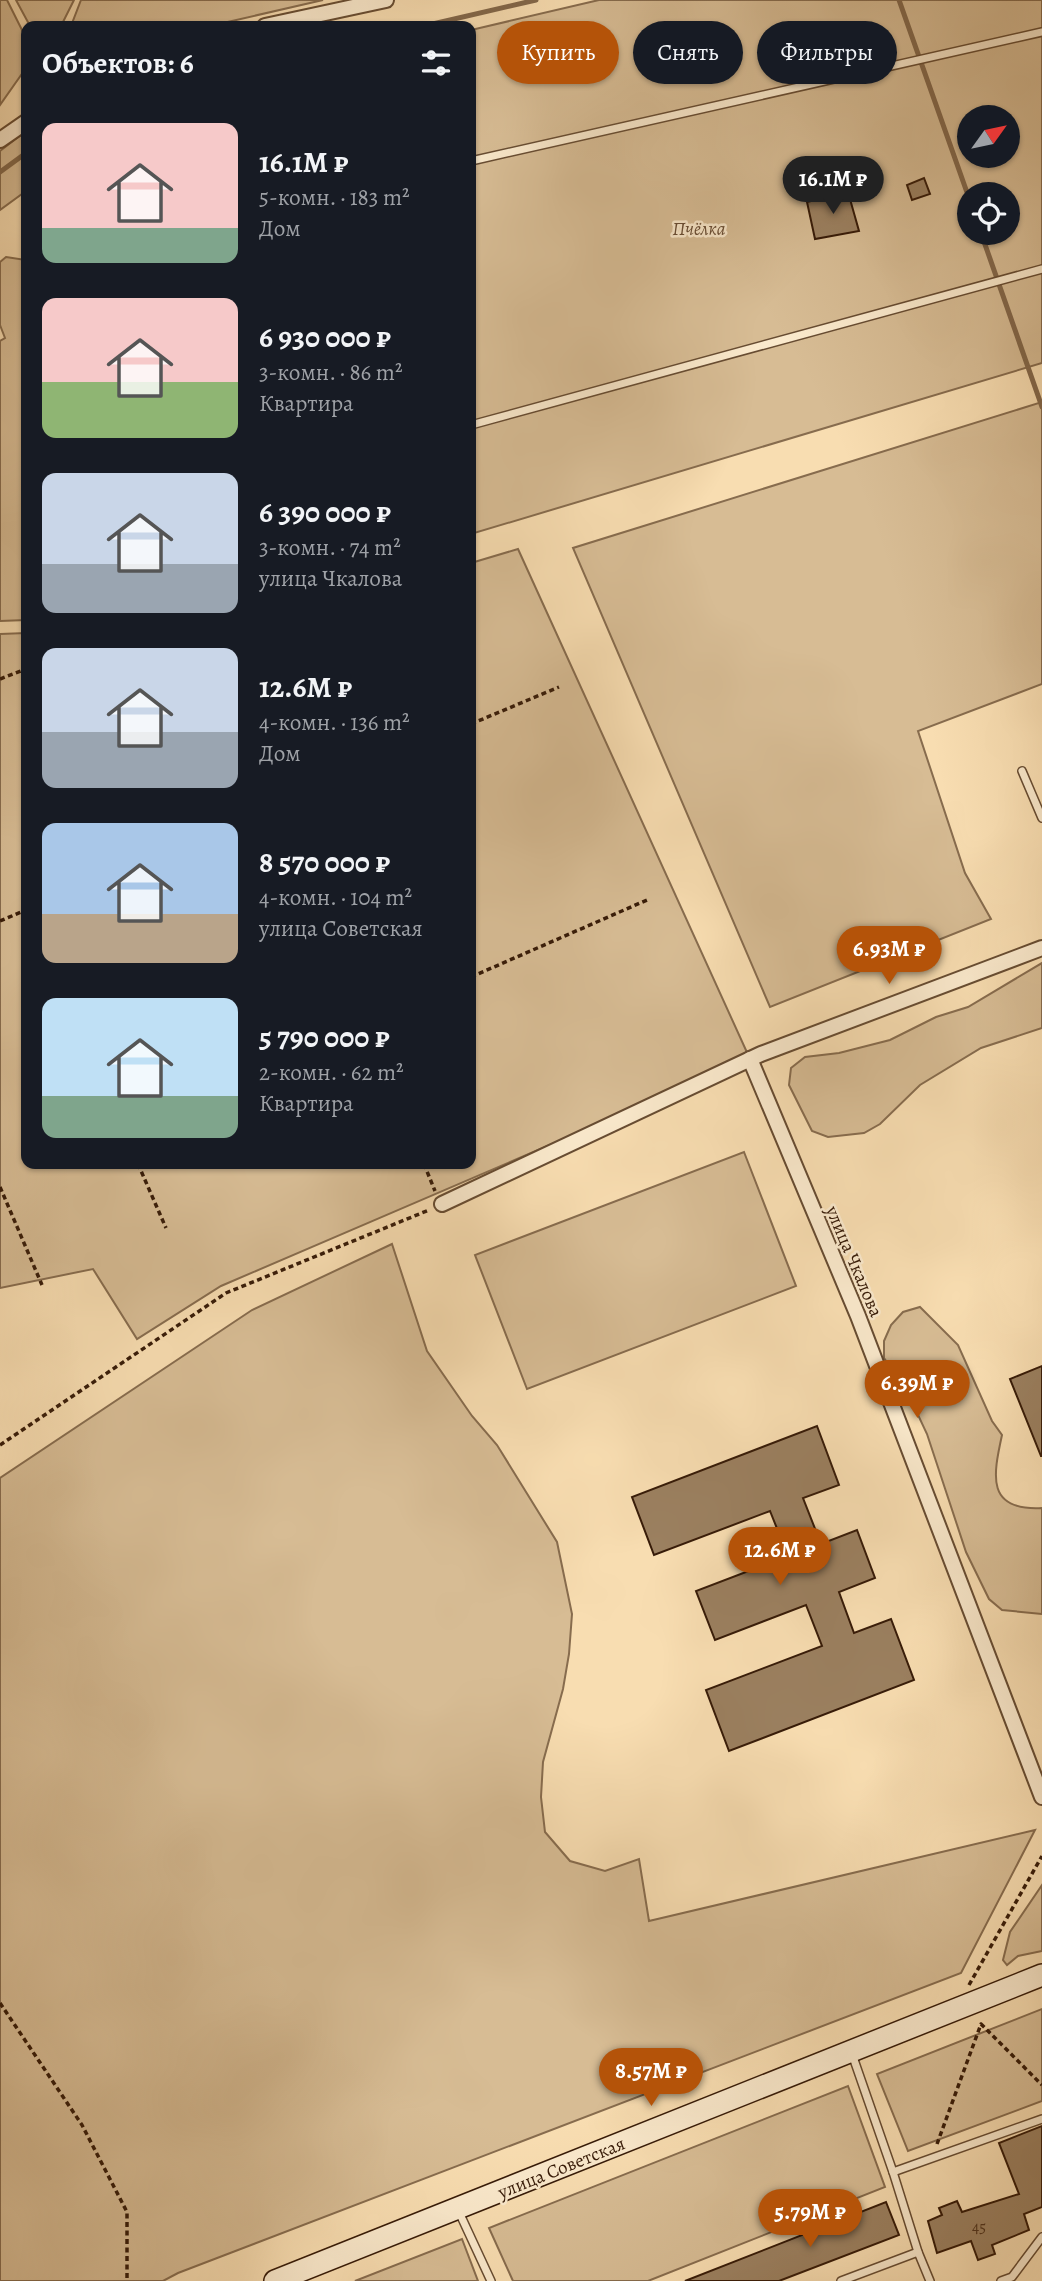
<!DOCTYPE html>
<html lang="ru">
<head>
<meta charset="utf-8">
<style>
	:root { --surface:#171b24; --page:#242831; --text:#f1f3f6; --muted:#9ea1a6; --accent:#b45309 }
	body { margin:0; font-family:Alegreya,serif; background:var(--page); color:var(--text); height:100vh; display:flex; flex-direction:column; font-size:26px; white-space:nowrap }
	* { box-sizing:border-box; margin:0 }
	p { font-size:23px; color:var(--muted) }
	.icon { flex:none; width:38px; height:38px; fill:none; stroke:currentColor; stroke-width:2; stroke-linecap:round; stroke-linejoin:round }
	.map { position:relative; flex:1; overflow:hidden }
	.details { position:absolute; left:21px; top:21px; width:455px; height:1148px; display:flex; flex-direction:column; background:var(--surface); border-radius:14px; box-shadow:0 2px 5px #0004 }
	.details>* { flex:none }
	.top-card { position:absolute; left:497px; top:21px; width:439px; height:63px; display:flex; gap:14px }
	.needle { width:46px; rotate:57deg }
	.fabs { position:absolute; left:957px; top:105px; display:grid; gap:14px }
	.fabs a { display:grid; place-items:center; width:63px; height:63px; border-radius:50%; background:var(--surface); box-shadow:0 2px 5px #0004; font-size:35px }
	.price { position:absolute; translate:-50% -60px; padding:0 16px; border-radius:24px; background:var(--accent); color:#fff; font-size:23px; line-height:46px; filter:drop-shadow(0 2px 4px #0008) }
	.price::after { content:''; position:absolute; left:50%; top:42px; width:21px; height:16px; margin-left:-10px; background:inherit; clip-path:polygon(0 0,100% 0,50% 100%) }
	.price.on { background:#222; color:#fff }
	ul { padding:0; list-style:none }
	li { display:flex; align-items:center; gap:21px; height:175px; padding:0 21px }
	li span { display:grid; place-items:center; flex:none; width:196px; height:140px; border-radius:14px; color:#555 }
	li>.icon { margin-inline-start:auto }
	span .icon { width:84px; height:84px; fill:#fffc; stroke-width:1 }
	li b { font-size:30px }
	h2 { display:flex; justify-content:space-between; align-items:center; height:84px; padding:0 21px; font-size:30px }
	.chip { padding:0 24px; border-radius:32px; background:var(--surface); box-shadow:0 2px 5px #0004; font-size:24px; line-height:63px }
	.chip.on { background:var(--accent); color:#fff }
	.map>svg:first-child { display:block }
	.green { fill:#d7bc94; stroke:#876c4e; stroke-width:2; fill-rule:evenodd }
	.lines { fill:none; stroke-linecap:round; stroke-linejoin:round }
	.stream { stroke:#83684b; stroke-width:5 }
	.building { fill:#9b8060; stroke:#371b08; stroke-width:2 }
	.lane-casing { stroke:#674c32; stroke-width:10 }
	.street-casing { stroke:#674c32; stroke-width:18 }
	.secondary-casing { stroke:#371b08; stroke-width:24 }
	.path { stroke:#371b08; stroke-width:3.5; stroke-dasharray:5 3.5; stroke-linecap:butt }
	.lane { stroke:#fae9cc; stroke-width:7 }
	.street { stroke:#fae9cc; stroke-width:14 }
	.secondary { stroke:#fae9cc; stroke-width:21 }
	.labels { text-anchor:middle; stroke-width:5; stroke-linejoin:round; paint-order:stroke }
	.number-label { font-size:16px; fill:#50341e }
	.park-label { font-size:19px; font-style:italic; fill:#674b32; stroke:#fae9cc }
	.street-label { font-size:19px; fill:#371b08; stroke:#fae9cc }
</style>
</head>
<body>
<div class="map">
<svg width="1042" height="2281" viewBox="0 0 1042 2281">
	<rect width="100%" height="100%" fill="#f8ddb1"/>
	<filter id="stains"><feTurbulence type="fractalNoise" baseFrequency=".00286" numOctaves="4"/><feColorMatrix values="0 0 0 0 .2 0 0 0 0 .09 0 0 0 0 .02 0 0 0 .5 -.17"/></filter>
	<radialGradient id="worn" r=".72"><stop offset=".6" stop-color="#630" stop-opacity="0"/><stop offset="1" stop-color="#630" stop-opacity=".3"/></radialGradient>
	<g class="green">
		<polygon points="0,0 7,0 26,38 26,68 0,105"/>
		<polygon points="16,0 74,0 61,26 30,26"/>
		<polygon points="81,0 323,0 210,26 71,26"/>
		<path d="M 599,0 L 1042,0 L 1042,363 L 471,534 L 471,30 ZM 970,117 L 1008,117 L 1008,156 L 970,156 ZM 970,194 L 1008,194 L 1008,233 L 970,233 Z"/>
		<polygon points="26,131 26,191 0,210 0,151"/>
		<polygon points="6,257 26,260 26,620 0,621 0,341 5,338 0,325 0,262"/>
		<polygon points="1042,402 1042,684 918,731 965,873 991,919 770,1007 573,548"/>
		<polygon points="518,549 750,1059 221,1286 137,1339 93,1269 0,1288 0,634 26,633 26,1164 471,1164 471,563"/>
		<polygon points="1042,963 1042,1028 981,1048 920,1085 880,1124 864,1133 828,1137 812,1131 789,1085 791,1068 805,1057 839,1053 890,1040 936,1017 968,1007"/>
		<polygon points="744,1152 796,1286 527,1389 475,1255"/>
		<polygon points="392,1244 427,1351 472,1416 497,1445 557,1542 572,1614 569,1654 563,1689 543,1762 541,1797 545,1832 570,1861 605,1871 639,1859 649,1921 1035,1830 961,1973 178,2273 163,2281 0,2281 0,1478 252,1310"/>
		<path d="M 920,1307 L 958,1345 L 992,1421 L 1002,1435 C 993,1476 986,1511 1042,1508 L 1042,1614 L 1002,1610 L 989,1599 L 966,1552 L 927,1434 L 905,1387 L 884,1358 L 884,1341 L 891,1325 L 903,1312 Z"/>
		<polygon points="1042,1885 1042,1951 1018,1956 1007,1965 1003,1960 1010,1932"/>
		<polygon points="1042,2009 1042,2101 908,2151 877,2074"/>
		<polygon points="848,2086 885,2187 648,2281 513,2281 489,2228"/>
		<polygon points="462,2239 478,2281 355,2281"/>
	</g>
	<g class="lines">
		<g class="stream">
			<polyline points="899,0 970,201"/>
			<polyline points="424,26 536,0"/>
			<polyline points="0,172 26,153"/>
			<polyline points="981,233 1042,407"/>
		</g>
	</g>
	<g class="building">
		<polygon points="924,178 930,194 912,200 907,185"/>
		<polygon points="848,192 859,231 815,239 807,202"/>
		<polygon points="1042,1366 1042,1456 1041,1456 1010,1379"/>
		<polygon points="817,1426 839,1485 803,1498 821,1544 857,1530 875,1578 839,1592 854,1633 891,1619 914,1680 729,1751 706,1690 822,1646 806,1605 715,1640 696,1591 788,1556 770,1511 654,1555 632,1497"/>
		<polygon points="1042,2126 1042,2207 1024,2214 1029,2230 992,2245 995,2254 978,2260 971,2241 937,2253 928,2221 942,2215 939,2208 957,2201 962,2212 1019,2194 999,2143"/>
		<polygon points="886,2202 899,2235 779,2281 685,2281"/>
	</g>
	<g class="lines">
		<g class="lane-casing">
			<g id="lane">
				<polyline points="471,161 1042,32"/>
				<polyline points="471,425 1042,269"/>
				<polyline points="1022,771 1042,818"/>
				<polyline points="852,2054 893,2172 918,2252 930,2281"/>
				<polyline points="893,2172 1042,2119"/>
				<polyline points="459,2212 491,2281"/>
				<polyline points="841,2281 918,2252"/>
				<polyline points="1001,2281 1012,2277 1042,2237"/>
			</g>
		</g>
		<g class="street-casing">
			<g id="street">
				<polyline points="265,26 386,0"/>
				<polyline points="0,140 26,122"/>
				<polyline points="750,1059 858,1316 1042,1797"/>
				<polyline points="442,1204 761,1054 1042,948"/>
			</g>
		</g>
		<g class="secondary-casing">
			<polyline id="secondary" points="275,2281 1042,1975"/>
		</g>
		<g class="path">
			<polyline points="0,679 26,669"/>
			<polyline points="471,724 559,687"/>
			<polyline points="0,921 26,910"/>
			<polyline points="471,977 647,900"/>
			<polyline points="138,1164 166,1228"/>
			<polyline points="424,1164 435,1191"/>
			<polyline points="0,1187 42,1285"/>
			<polyline points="0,1445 226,1293 429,1210"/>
			<polyline points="969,1985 1042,1856"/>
			<polyline points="0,2003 82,2125 127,2212 127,2281"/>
			<polyline points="937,2144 981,2024 1042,2085"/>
		</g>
		<use href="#lane" class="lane"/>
		<use href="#street" class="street"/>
		<use href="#secondary" class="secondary"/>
	</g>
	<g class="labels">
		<g class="number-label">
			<text x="979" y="2232">45</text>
		</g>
		<g class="park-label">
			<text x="699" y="235">Пчёлка</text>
		</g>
		<g class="street-label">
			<text transform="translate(855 1261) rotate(67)" y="7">улица Чкалова</text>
			<text transform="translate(561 2167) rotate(-22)" y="7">улица Советская</text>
		</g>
	</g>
	<rect width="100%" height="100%" filter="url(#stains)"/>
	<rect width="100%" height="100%" fill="url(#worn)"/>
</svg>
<div class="fabs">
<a><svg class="needle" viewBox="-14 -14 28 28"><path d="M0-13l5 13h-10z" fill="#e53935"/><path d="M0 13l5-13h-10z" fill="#9ea1a6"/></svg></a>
<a><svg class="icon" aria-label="locate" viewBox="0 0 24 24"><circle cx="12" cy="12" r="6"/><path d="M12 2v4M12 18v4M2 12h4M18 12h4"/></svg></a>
</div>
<b class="price on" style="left:833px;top:216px">16.1M ₽</b>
<b class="price" style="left:889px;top:986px">6.93M ₽</b>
<b class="price" style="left:917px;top:1420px">6.39M ₽</b>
<b class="price" style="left:780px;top:1587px">12.6M ₽</b>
<b class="price" style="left:651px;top:2108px">8.57M ₽</b>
<b class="price" style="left:810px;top:2249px">5.79M ₽</b>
<div class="top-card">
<a class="chip on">Купить</a>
<a class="chip">Снять</a>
<a class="chip">Фильтры</a>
</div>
<section class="details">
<h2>Объектов: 6<svg class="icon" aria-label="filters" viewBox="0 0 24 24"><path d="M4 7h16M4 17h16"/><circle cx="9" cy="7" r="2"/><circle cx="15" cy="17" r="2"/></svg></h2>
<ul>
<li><span style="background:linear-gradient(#f6c9c9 75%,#7fa58c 0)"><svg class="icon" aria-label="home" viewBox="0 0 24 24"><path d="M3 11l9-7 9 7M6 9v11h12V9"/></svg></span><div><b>16.1M ₽</b><p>5-комн. · 183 m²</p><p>Дом</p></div></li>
<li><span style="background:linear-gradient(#f6c9c9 60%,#8fb573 0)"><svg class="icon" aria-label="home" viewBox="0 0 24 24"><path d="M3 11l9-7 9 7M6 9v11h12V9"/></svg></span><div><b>6 930 000 ₽</b><p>3-комн. · 86 m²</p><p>Квартира</p></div></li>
<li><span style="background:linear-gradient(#c9d6e8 65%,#9aa5b1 0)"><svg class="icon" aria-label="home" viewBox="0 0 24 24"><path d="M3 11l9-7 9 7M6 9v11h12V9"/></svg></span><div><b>6 390 000 ₽</b><p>3-комн. · 74 m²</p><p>улица Чкалова</p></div></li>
<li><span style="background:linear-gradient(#c9d6e8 60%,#9aa5b1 0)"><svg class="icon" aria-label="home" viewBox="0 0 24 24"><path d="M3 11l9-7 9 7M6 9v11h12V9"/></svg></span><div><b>12.6M ₽</b><p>4-комн. · 136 m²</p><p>Дом</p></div></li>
<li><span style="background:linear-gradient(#a9c7e8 65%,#b9a48a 0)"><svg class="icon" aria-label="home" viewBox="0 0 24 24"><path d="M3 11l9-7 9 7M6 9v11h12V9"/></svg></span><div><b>8 570 000 ₽</b><p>4-комн. · 104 m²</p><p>улица Советская</p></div></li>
<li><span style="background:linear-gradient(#bfe0f5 70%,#7fa58c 0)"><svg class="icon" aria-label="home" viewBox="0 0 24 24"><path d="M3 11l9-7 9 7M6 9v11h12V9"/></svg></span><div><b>5 790 000 ₽</b><p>2-комн. · 62 m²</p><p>Квартира</p></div></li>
</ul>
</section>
</div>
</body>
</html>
